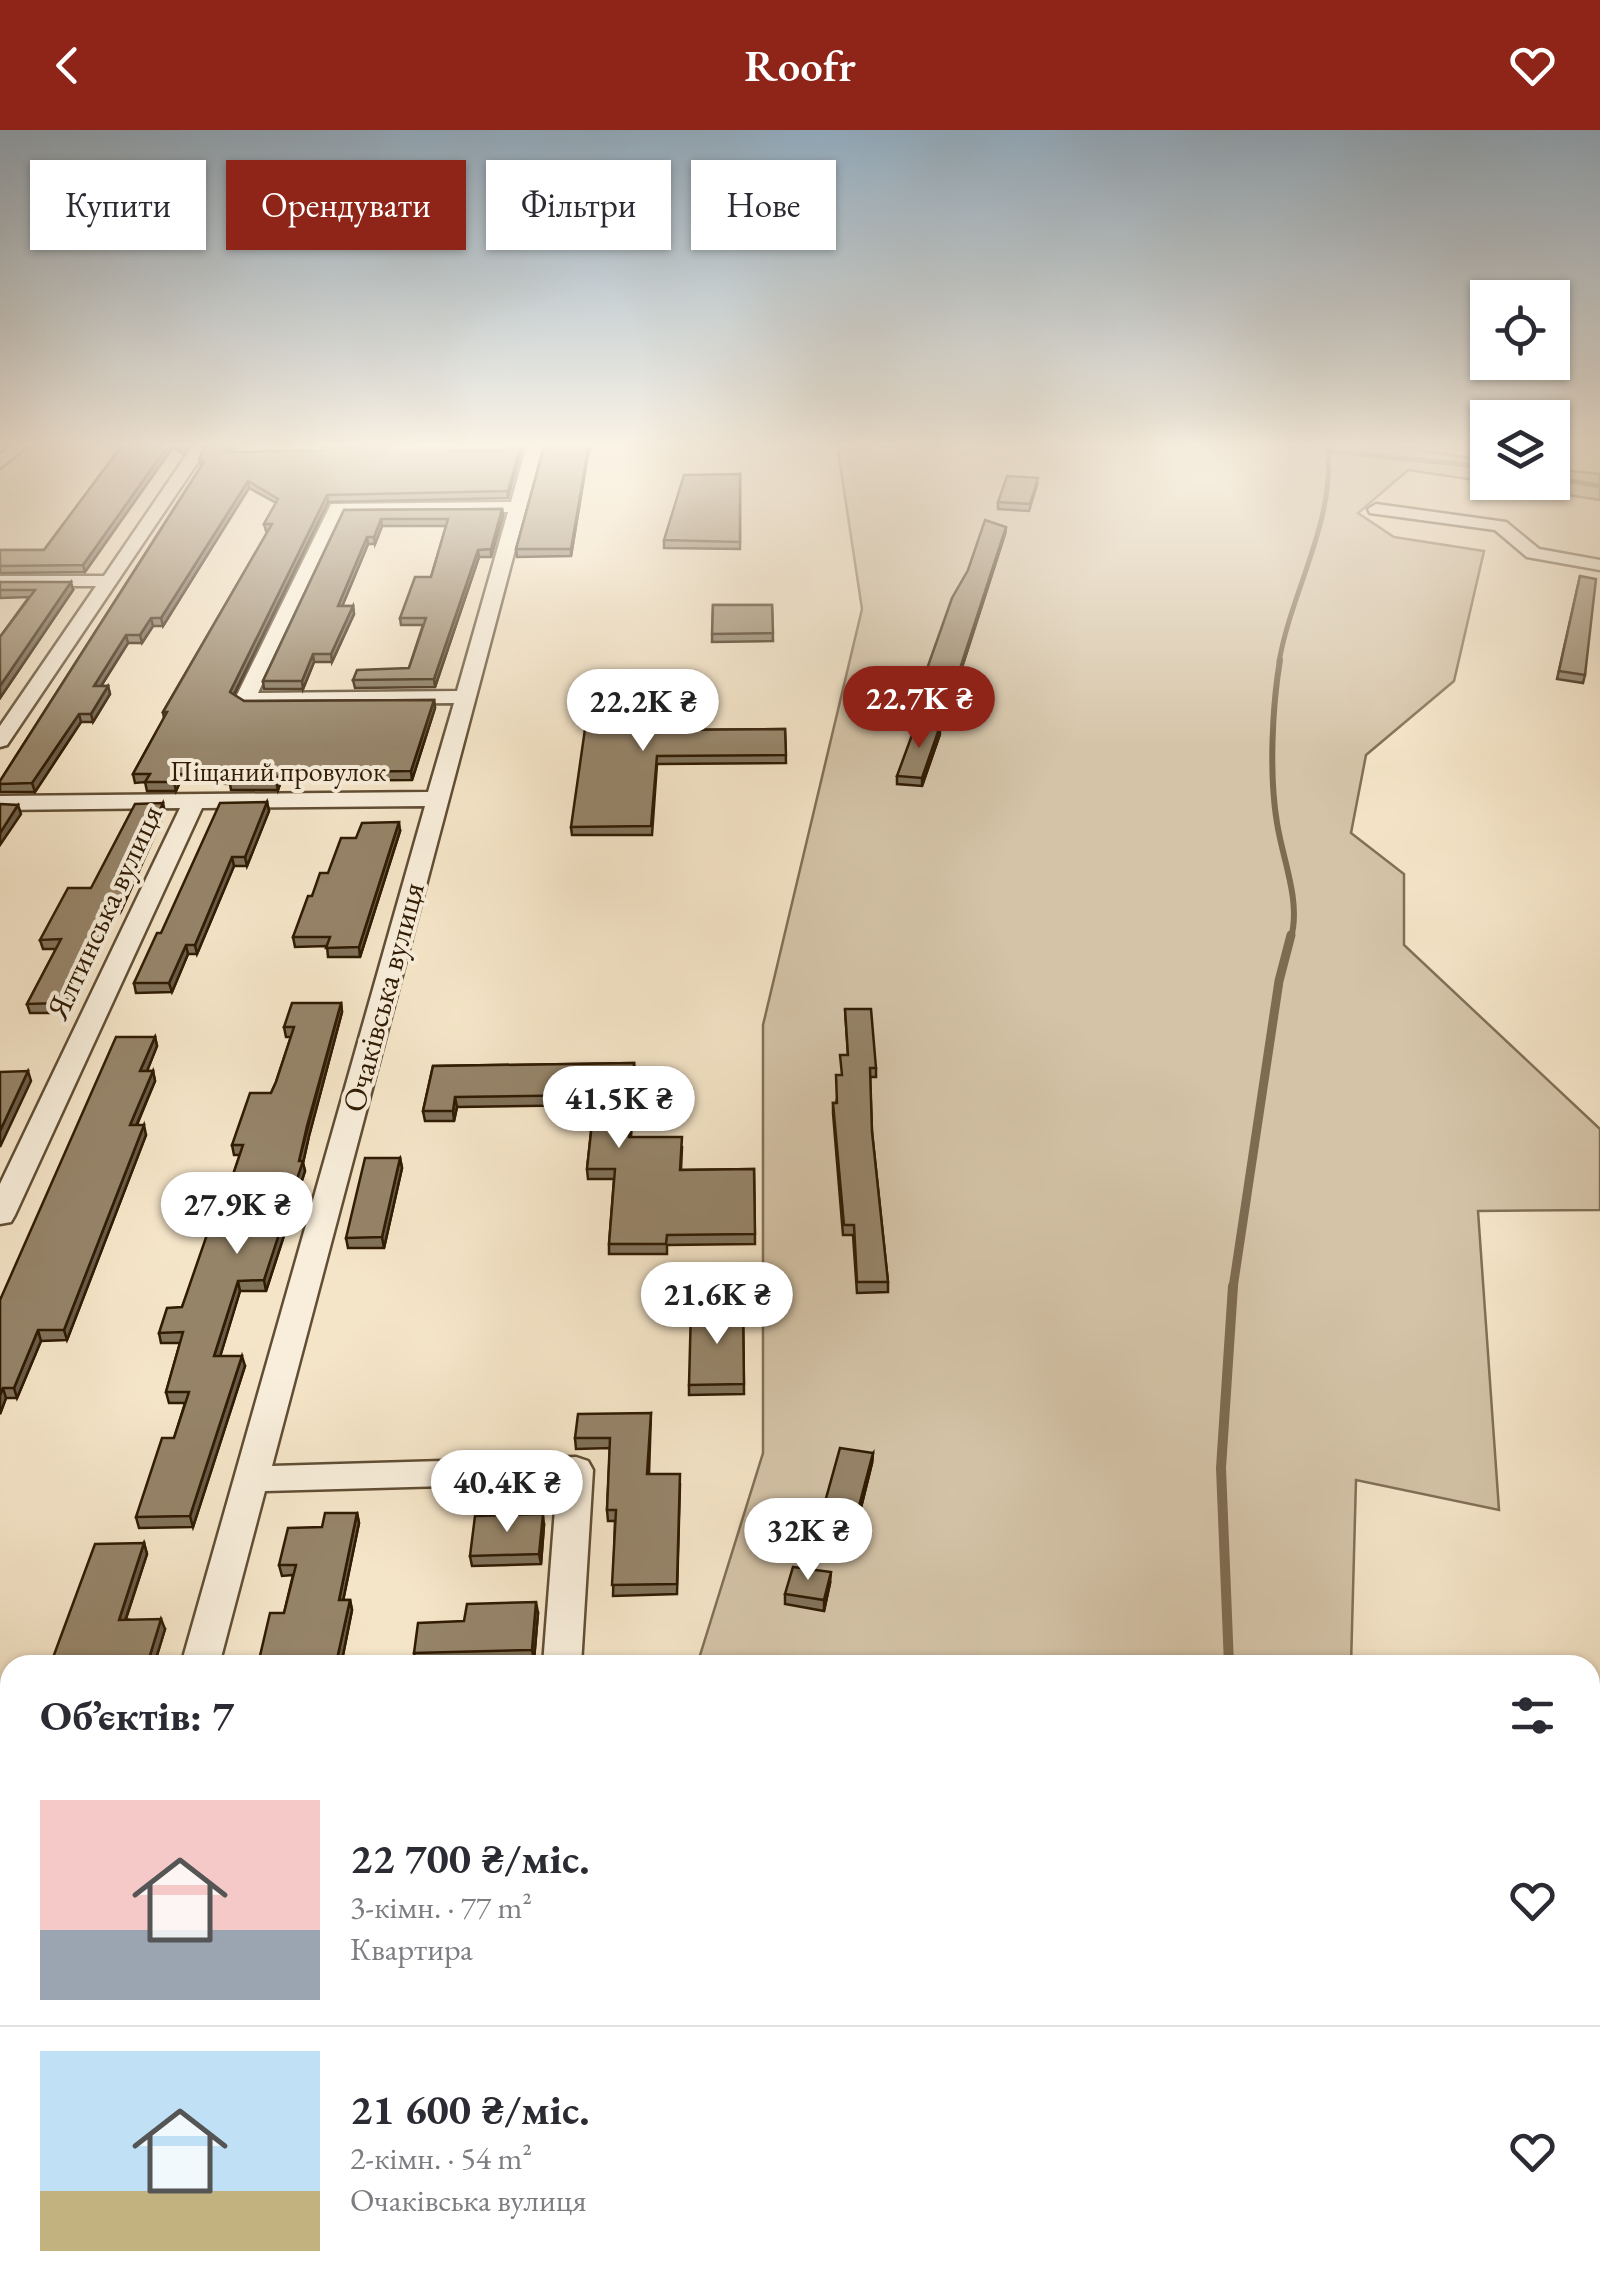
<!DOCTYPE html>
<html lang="uk">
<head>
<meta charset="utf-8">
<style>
	:root { --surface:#fff; --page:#f7f7f7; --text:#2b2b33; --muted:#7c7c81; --line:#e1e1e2; --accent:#8f2418 }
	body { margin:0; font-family:"EB Garamond",serif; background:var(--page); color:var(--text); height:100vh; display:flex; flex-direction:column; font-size:38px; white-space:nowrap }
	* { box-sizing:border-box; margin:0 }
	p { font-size:32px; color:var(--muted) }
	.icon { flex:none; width:55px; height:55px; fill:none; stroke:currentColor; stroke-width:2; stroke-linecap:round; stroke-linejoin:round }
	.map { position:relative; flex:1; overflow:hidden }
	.panel { position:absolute; left:0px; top:1525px; width:1600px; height:642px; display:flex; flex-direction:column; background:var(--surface); border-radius:30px 30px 0 0; box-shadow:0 2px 8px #0004 }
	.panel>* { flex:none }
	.hud { position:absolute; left:30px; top:30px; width:1000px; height:90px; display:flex; gap:20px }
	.tools { position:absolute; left:1470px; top:150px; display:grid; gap:20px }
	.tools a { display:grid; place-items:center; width:100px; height:100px; border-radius:0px; background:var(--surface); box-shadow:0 2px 8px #0004; font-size:50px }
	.price { position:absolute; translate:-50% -85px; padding:0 22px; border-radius:35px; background:#fff; color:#222; font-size:32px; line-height:65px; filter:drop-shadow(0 2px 5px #0008) }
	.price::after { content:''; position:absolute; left:50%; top:60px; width:30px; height:22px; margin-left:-15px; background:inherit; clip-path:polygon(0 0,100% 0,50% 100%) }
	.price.selected { background:var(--accent); color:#fff }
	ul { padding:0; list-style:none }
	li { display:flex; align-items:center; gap:30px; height:250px; padding:0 40px }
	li+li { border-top:2px solid var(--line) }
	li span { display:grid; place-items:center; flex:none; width:280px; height:200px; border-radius:0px; color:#555 }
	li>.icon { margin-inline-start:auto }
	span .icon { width:120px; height:120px; fill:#fffc; stroke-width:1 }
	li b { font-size:42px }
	h2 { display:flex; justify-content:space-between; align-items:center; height:120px; padding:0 40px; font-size:42px }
	.pill { padding:0 35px; border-radius:0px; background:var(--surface); box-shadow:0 2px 8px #0004; font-size:35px; line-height:90px }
	.pill.selected { background:var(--accent); color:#fff }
	header { display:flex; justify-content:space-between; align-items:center; height:130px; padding:0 40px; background:var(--accent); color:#fff; font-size:45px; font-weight:600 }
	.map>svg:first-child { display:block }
	.green { fill:#d4c3a7; stroke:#826f55; stroke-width:2.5 }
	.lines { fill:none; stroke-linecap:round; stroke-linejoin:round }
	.stream-far4 { stroke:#7e6b51; stroke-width:5 }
	.stream-far3 { stroke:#7e6b51; stroke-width:6 }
	.stream-far2 { stroke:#7e6b51; stroke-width:9 }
	.stream-far1 { stroke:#7e6b51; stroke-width:10 }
	.stream { stroke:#7e6b51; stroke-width:12 }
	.minor-casing { stroke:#614e34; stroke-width:5 }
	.minor { fill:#f8eedb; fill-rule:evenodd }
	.wall { fill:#81725a; stroke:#301b03; stroke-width:2.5 }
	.shaded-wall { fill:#695c4a; stroke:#301b03; stroke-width:2.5 }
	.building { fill:#968469; stroke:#301b03; stroke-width:2.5 }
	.labels { text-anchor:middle; stroke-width:8; stroke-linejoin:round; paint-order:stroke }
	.far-street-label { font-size:28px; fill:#301b03; stroke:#f8eedb }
	.street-label { font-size:32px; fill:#301b03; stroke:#f8eedb }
</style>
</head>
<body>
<header><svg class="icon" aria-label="back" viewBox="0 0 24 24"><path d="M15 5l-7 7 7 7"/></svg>Roofr<svg class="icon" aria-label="heart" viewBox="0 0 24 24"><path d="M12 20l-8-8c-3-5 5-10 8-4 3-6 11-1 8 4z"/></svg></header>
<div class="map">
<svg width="1600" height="2166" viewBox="0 0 1600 2166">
	<rect width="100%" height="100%" fill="#f5e5c8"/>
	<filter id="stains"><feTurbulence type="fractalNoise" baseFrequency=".002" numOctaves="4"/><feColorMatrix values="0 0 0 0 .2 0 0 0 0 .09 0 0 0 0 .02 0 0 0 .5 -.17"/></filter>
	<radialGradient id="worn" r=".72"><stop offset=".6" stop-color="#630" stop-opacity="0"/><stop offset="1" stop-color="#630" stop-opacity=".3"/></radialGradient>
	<g class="green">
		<polygon points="837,314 1386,314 1487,331 1487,352 1408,340 1358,383 1394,407 1484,421 1454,551 1366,625 1351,703 1404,744 1404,815 1600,999 1600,1080 1478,1081 1499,1380 1356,1350 1351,1535 697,1535 763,1323 763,895 862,479"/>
		<polygon points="1553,339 1600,344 1600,370 1489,353 1552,352"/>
		<polygon points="475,2158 1545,2158 1549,2166 474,2166"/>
	</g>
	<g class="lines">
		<g class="stream-far4">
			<polyline points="1328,321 1488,337"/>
			<polyline points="1552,348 1600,356"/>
			<path d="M 1279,532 C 1291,462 1334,394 1328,321 L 1321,314"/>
		</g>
		<path class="stream-far3" d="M 1280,530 C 1272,578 1269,645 1277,693 C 1283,731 1301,771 1291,808"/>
		<polyline class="stream-far2" points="1233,1158 1279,851 1291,805"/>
		<polyline class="stream-far1" points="1229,1535 1221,1338 1233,1156"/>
		<polyline class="stream" points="1459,2158 1462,2166"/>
		<g class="minor-casing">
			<g id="minor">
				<polygon points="12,314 29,314 0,338 0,325"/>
				<polygon points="194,314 210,314 7,615 0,617 0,596 96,456 0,456 0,446 104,446"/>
				<path d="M 527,314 L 543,314 L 272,1336 L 576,1327 L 588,1331 L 593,1340 L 581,1535 L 543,1535 L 557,1353 L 265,1361 L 219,1535 L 181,1535 L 425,676 L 202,678 L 15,1085 L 11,1092 L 0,1094 L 0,1054 L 180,678 L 0,680 L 0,666 L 428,662 L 454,573 L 245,575 L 235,569 L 331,374 L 511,372 ZM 508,382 L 457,561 L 258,563 L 343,383 Z"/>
				<polygon points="1376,374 1506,392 1539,419 1600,430 1600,440 1527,427 1495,400 1370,383 1368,379"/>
				<rect x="0" y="2062" width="10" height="50"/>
				<polygon points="10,2143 10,2158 54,2158 52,2166 2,2166"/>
			</g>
		</g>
		<use href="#minor" class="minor"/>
	</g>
	<g class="wall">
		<polygon points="123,314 191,314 183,324 173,317 85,442 0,443 0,420 44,420"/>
		<polygon points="206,314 235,314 230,322 322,321 327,314 457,314 453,321 503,321 506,314 508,368 328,372 234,565 244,571 434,570 435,578 412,650 281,651 278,660 231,660 230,654 180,652 176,661 147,661 145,652 135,653 133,644 164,588 163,582 268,401 266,401 264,394 276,373 249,358 163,496 153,496 142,513 128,513 101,556 108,556 110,564 93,592 81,592 35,662 0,662 0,651 201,336 199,329"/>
		<polygon points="545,314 592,314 588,323 571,426 517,427 516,419"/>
		<polygon points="740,344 740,419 664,418 664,410"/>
		<polygon points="1037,355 1029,381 998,379 998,372"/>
		<polygon points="502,379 503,386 491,427 479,427 435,557 355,558 353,550 409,538 423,495 401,495 400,488 431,447 446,396 382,396 375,414 368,414 342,476 353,476 354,484 332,532 314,532 303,559 264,559 263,551 344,380"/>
		<polygon points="1006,397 1005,404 955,559 946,559 940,576 917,575 917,567"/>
		<polygon points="1580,446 1585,545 1583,553 1557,549"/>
		<polygon points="0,452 73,460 0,568 0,507 29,467 0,468"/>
		<polygon points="713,475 772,475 773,511 712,512"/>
		<polygon points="662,564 660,600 785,599 786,633 657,634 652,705 572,705 571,697"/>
		<polygon points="940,604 922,656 897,654 897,646"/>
		<polygon points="267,672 269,681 247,736 234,736 197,824 188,824 172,862 136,863 134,853 161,803"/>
		<polygon points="165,682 121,781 115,782 62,883 30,883 27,874 56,819 43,819 40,810"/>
		<polygon points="400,701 360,827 328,827 327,816 295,817 293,807 312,766 356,708"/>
		<polygon points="341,873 342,882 309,1006 303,1033 305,1041 266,1161 240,1161 220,1226 245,1236 193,1397 139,1398 136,1387 174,1308 185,1273 169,1273 166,1262 180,1213 161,1213 159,1203 182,1177 217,1092 240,1025 234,1025 232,1015 271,963 276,952 291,907 286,907 284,897"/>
		<polygon points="845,879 876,938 876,947 870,947 872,1002 888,1152 888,1162 857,1163 853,1105 843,1105 833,983 833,973 836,973 848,925"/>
		<polygon points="155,907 157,916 147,941 153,941 155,951 137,995 146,1005 67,1210 41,1211 17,1268 6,1268 0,1284 0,1170"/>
		<polygon points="634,933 631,1007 682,1017 681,1040 754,1039 755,1114 667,1115 667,1124 609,1124 609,1114 614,1049 588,1049 587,1039 594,975 457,977 454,991 425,991 423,981 433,936"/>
		<polygon points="400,1028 402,1038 384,1118 348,1118 346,1108"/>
		<polygon points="743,1178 744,1264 689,1265 689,1255"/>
		<polygon points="651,1283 649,1344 680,1354 677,1464 613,1466 615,1391 608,1391 607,1380 610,1318 576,1319 575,1308"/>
		<polygon points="873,1323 872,1333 854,1406 820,1401 820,1390"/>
		<polygon points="357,1383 359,1393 343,1470 350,1470 352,1480 341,1535 260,1535 259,1530 284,1483 293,1445 282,1446 279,1435 322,1397"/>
		<polygon points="544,1395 541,1434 472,1436 470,1426"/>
		<polygon points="144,1413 147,1424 126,1489 165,1499 154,1535 52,1535 51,1533"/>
		<polygon points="830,1453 824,1481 785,1474 785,1464"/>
		<polygon points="538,1483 534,1530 416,1534 414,1523 464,1491"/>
		<polygon points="0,1716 10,1716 10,1996 0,1997"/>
		<polygon points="1590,1969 1600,1972 1600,2045 1590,2042"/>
	</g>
	<g class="shaded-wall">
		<polygon points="169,314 172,314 173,317 85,442 83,435"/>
		<polygon points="184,314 191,314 183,324 181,317"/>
		<polygon points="229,314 235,314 225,328 224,322"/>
		<polygon points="521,314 523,314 508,368 508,361"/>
		<polygon points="589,314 592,314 588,323 571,426 571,419"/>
		<polygon points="248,351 249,358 163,496 161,488"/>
		<polygon points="327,365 328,372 231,570 230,562"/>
		<polygon points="502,379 503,386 491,427 491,419"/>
		<polygon points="381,389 382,396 375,414 374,407"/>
		<polygon points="1006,397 1005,404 955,559 956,551"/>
		<polygon points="367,407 368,414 339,484 338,476"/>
		<polygon points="478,420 479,427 435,557 434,549"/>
		<polygon points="71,452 73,460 0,568 0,556"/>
		<polygon points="353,476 354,484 332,532 331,524"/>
		<polygon points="151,488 153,496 142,513 140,505"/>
		<polygon points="126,505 128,513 96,564 94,556"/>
		<polygon points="313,524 314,532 303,559 302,551"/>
		<polygon points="947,551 946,559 940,576 940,568"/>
		<polygon points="108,556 110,564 93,592 91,584"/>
		<polygon points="434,570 435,578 412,650 411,641"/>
		<polygon points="79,584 81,592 35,662 32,653"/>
		<polygon points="940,596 940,604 922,656 922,648"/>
		<polygon points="280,643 281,651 278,660 276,651"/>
		<polygon points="178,644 180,652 176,661 174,652"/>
		<polygon points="267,672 269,681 247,736 245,727"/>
		<polygon points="163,673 165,682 121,781 119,772"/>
		<polygon points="18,675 21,684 0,715 0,703"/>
		<polygon points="399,692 400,701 360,827 359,817"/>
		<polygon points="232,727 234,736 197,824 195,815"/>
		<polygon points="113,772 115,782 62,883 60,873"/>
		<polygon points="186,815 188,824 172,862 169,853"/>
		<polygon points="341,873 342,882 309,1006 303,1033 305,1041 266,1161 264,1150 299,1031"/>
		<polygon points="155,907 157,916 143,951 140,941"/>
		<polygon points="634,933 635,943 630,1017 629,1007"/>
		<polygon points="28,941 31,951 0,1017 0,1001"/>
		<polygon points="153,941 155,951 132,1005 130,995"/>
		<polygon points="455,967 457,977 454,991 453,981"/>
		<polygon points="144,995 146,1005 67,1210 64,1200"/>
		<polygon points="400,1028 402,1038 384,1118 382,1107"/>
		<polygon points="238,1151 240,1161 217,1237 214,1226"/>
		<polygon points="38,1200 41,1211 17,1268 14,1258"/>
		<polygon points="242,1226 245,1236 193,1397 190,1386"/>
		<polygon points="3,1258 6,1268 0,1284 0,1265"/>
		<polygon points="873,1323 872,1333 854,1406 854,1395"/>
		<polygon points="357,1383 359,1393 341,1481 339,1470"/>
		<polygon points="543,1384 544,1395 541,1434 539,1424"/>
		<polygon points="144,1413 147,1424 122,1500 119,1490"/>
		<polygon points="831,1442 830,1453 824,1481 824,1470"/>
		<polygon points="350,1470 352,1480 341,1535 339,1535 337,1529"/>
		<polygon points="536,1472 538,1483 534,1530 532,1520"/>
		<polygon points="161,1489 165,1499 154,1535 147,1535"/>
		<polygon points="169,2158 175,2158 174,2166 167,2166"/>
	</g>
	<g class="building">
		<polygon points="123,314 169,314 83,435 0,436 0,420 44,420"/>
		<polygon points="206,314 229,314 224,322 322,321 327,314 453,314 449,321 503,321 506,314 521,314 508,361 327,365 230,562 244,571 434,570 411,641 280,643 276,651 230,652 232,646 178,644 174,652 145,652 150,644 133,644 167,582 163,582 272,394 264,394 278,369 248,351 161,488 151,488 140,505 126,505 94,556 108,556 91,584 79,584 32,653 0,654 0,651 204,332 199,329"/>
		<polygon points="545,314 589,314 571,419 516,419"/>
		<polygon points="740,344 740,412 664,410 684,345"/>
		<polygon points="1007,346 1038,348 1030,374 998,372"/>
		<polygon points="502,379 491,419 478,420 434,549 353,550 357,540 409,538 426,488 400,488 415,447 431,447 448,389 381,389 374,407 367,407 338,476 353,476 331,524 313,524 302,551 263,551 344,380"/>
		<polygon points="985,390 1006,397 956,551 947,551 940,568 917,567 952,468 968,440"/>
		<polygon points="1580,446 1596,449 1585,545 1559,541"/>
		<polygon points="0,452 71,452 0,556 0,507 35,460 0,460"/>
		<polygon points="713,475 772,475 773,503 712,504"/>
		<polygon points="662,556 659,600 785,599 786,625 657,626 651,696 571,697 591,557"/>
		<polygon points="916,594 940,596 922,648 897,646"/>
		<polygon points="267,672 245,727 232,727 195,815 186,815 169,853 134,853 157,803 161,803 220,673"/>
		<polygon points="163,673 119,772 113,772 60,873 27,874 61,809 40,810 68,758 91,758 135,674"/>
		<polygon points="0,674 18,675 0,703"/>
		<polygon points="399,692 359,817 326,818 330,807 293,807 308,766 312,766 320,743 328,743 341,708 356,708 362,693"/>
		<polygon points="292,873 341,873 307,996 299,1031 303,1031 264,1150 238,1151 214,1226 242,1226 190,1386 136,1387 162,1308 174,1308 189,1262 166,1262 183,1202 159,1203 167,1178 182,1177 211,1093 217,1092 243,1015 232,1015 250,963 271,963 276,952 294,897 284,897"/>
		<polygon points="845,879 871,879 876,938 870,938 872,1002 888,1152 857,1152 854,1095 844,1095 833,973 837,973 836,945 842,945 840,925 848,925"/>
		<polygon points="116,907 155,907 140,941 153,941 130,995 144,995 64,1200 38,1200 14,1258 3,1258 0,1265 0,1170"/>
		<polygon points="634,933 629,1007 682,1007 680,1040 754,1039 755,1104 667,1105 666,1114 609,1114 615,1039 587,1039 595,965 455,967 453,981 423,981 433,936"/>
		<polygon points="28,941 0,1001 0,942"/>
		<polygon points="365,1028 400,1028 382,1107 346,1108"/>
		<polygon points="743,1178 744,1254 689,1255 691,1179"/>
		<polygon points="651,1283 647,1344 680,1344 677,1454 612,1455 616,1380 607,1380 610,1308 575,1308 578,1284"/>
		<polygon points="840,1318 873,1323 854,1395 820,1390"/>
		<polygon points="325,1383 357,1383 339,1470 350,1470 337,1529 259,1530 270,1483 284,1483 296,1435 279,1435 288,1398 322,1397"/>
		<polygon points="543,1384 539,1424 470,1426 475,1386"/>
		<polygon points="144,1413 119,1490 161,1489 147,1535 102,1535 103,1532 51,1533 95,1414"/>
		<polygon points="793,1437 831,1442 824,1470 785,1464"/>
		<polygon points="536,1472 532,1520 414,1523 418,1493 464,1491 467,1474"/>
		<rect x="0" y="1716" width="10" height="270"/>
		<polygon points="1590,1969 1600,1972 1600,2033 1590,2030"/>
		<polygon points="99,2158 169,2158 167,2166 97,2166"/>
		<polygon points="269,2158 380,2158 379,2166 267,2166"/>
	</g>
	<linearGradient id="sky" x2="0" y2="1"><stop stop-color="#92acc0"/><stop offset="0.51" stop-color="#faf3e6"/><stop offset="1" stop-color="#faf3e6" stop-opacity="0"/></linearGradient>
	<rect width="1600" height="617" fill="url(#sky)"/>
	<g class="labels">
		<g class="far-street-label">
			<text x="278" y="651">Піщаний провулок</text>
		</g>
		<g class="street-label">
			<text transform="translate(104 782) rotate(-65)" y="11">Ялтинська вулиця</text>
			<text transform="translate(383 867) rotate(-75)" y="11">Очаківська вулиця</text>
		</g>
	</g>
	<rect width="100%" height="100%" filter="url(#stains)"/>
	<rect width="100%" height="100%" fill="url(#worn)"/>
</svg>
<div class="tools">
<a><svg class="icon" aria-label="locate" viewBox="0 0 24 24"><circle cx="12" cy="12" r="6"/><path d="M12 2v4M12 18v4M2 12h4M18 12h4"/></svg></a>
<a><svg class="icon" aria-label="layers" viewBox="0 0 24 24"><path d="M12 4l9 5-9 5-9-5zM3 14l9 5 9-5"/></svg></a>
</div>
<b class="price selected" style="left:919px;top:621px">22.7K ₴</b>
<b class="price" style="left:643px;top:624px">22.2K ₴</b>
<b class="price" style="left:619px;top:1021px">41.5K ₴</b>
<b class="price" style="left:237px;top:1127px">27.9K ₴</b>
<b class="price" style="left:717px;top:1217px">21.6K ₴</b>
<b class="price" style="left:507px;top:1405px">40.4K ₴</b>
<b class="price" style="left:808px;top:1453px">32K ₴</b>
<div class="hud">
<a class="pill">Купити</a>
<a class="pill selected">Орендувати</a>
<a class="pill">Фільтри</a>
<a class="pill">Нове</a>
</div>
<section class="panel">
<h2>Об’єктів: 7<svg class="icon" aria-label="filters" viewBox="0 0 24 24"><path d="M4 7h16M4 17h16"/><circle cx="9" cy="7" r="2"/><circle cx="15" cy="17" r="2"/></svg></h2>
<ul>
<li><span style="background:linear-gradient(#f6c9c9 65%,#9aa5b1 0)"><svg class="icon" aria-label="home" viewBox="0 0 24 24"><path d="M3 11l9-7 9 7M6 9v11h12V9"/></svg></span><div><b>22 700 ₴/міс.</b><p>3-кімн. · 77 m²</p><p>Квартира</p></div><svg class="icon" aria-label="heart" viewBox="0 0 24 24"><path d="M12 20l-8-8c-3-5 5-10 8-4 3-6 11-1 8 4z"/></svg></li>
<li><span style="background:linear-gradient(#bfe0f5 70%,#c2b280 0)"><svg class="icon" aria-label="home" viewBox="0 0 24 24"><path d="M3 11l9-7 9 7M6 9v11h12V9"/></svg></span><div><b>21 600 ₴/міс.</b><p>2-кімн. · 54 m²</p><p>Очаківська вулиця</p></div><svg class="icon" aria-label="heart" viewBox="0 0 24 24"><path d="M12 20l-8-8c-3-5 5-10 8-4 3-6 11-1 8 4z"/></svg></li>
</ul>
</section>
</div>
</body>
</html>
